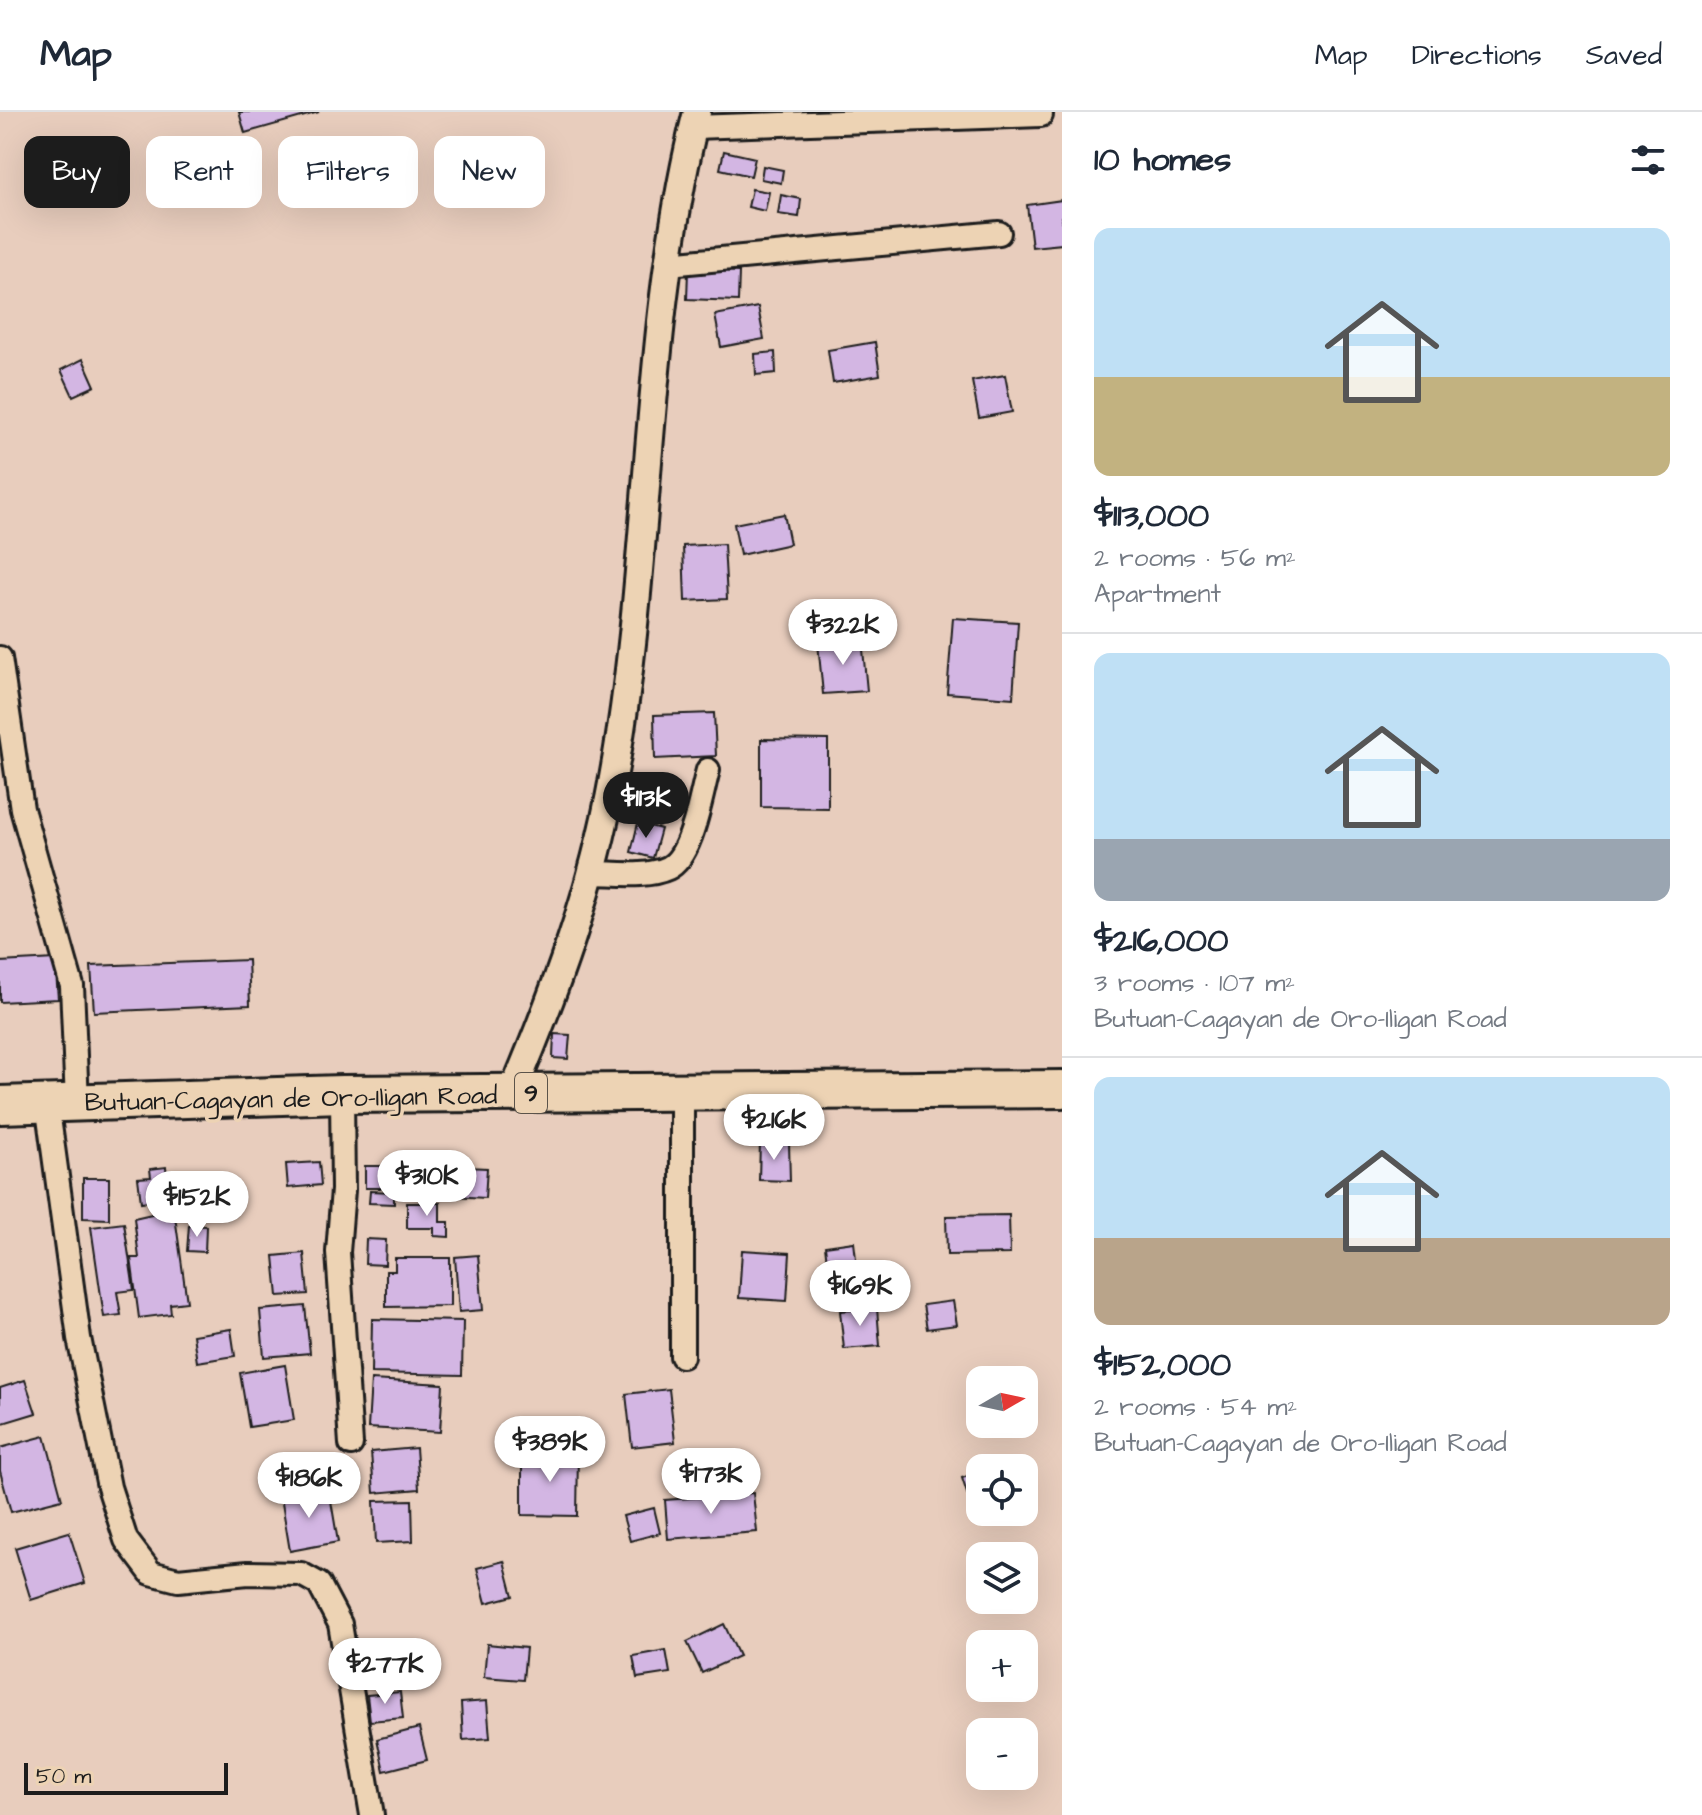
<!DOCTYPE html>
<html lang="en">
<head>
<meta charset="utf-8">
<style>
	:root { --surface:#fff; --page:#f6f6f7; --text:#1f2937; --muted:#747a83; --line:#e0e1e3; --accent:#1c1c1c }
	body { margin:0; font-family:"Architects Daughter",sans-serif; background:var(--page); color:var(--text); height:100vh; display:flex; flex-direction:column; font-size:30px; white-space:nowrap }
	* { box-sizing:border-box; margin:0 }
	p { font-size:26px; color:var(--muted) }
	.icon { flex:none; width:44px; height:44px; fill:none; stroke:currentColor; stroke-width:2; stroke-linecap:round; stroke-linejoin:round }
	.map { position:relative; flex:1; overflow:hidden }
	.side { display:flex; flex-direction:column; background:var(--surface); width:640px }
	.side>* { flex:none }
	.banner { position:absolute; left:24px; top:24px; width:760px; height:72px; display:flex; gap:16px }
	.needle { width:52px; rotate:81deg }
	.controls { position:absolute; left:966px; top:1254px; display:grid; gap:16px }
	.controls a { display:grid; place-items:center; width:72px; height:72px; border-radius:16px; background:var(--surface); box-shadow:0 8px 32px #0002; font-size:40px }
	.scale { position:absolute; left:24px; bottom:20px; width:204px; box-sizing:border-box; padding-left:8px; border:4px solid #1c1c1c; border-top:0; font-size:22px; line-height:28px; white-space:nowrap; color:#1c1c1c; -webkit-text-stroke:6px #edd3b4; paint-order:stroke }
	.price { position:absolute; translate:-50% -68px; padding:0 18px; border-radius:28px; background:#fff; color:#222; font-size:26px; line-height:52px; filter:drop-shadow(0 2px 4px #0008) }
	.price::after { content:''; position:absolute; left:50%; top:48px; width:24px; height:18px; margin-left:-12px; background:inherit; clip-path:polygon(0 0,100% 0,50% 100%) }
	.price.on { background:var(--accent); color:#fff }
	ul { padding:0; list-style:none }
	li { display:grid; align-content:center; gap:16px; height:424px; padding:0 32px }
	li+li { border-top:2px solid var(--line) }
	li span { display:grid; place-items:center; height:248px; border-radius:16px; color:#555 }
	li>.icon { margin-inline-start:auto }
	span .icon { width:144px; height:144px; fill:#fffc; stroke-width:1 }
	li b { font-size:34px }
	h2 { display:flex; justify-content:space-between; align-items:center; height:96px; padding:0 32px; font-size:34px }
	.tag { padding:0 28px; border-radius:16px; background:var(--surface); box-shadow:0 8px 32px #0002; font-size:28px; line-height:72px }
	.tag.on { background:var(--accent); color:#fff }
	header { display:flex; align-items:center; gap:48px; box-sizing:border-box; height:112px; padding:0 40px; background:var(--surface); border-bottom:2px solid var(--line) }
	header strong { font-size:38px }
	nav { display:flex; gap:44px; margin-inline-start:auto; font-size:28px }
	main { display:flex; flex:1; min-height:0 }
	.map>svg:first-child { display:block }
	.building { fill:#d3b6e3; stroke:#1c1c1c; stroke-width:2 }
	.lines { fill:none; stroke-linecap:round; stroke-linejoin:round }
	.minor-casing { stroke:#1c1c1c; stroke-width:28 }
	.tertiary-casing { stroke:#1c1c1c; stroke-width:32 }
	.trunk-casing { stroke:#1c1c1c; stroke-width:42 }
	.minor { stroke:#edd3b4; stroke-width:22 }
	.tertiary { stroke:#edd3b4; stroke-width:26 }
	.trunk { stroke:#edd3b4; stroke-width:36 }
	.labels { text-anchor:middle; stroke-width:7; stroke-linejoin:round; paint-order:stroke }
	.shield { fill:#edd3b4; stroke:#5b534a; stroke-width:2 }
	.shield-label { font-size:24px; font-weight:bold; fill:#1c1c1c }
	.street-label { font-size:26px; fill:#1c1c1c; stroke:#edd3b4 }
</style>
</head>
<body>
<header>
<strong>Map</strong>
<nav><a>Map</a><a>Directions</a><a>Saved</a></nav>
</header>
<main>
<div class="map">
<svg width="1062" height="1703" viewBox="0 0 1062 1703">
	<rect width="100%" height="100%" fill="#e8cdbd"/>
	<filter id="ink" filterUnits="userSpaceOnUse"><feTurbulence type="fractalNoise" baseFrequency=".0125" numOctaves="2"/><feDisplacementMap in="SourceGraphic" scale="16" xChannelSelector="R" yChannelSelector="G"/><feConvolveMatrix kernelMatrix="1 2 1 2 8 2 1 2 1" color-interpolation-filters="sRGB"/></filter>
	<g filter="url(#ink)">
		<g class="building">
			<polygon points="239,0 319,0 245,21"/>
			<polygon points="724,39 755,46 751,64 720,57"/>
			<polygon points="763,54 783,58 781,71 761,67"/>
			<polygon points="752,77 769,80 765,99 748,95"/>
			<polygon points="781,83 801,87 799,105 778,102"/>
			<polygon points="1062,88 1062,132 1032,135 1027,93"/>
			<polygon points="688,158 739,160 738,189 687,187"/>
			<polygon points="758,195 764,227 721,235 715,203"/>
			<polygon points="875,230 880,263 833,271 828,238"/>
			<polygon points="775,240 776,261 756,263 755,242"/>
			<polygon points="83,247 95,274 73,284 61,258"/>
			<polygon points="1005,263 1012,300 979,306 972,269"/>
			<polygon points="784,402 790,432 740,443 734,412"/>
			<polygon points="724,432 727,487 685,489 683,434"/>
			<polygon points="953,506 1018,510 1013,586 947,581"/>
			<polygon points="862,527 867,579 823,582 818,531"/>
			<polygon points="714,601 716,644 655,647 654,603"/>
			<polygon points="761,627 828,628 828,696 761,695"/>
			<polygon points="638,711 661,717 653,746 631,740"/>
			<polygon points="55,847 58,887 0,890 0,850"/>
			<polygon points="248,848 250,893 94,900 91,854"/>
			<polygon points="554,922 570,923 568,947 553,946"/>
			<polygon points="760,1030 789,1031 790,1069 759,1068"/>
			<polygon points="319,1050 321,1073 288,1076 286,1052"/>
			<polygon points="365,1054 385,1054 384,1076 365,1076"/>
			<polygon points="387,1054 409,1055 408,1078 386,1077"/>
			<polygon points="166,1055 170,1086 141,1090 138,1066 151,1065 150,1057"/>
			<polygon points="465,1055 487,1056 485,1086 453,1084 455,1060 464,1061"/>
			<polygon points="83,1066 109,1066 109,1107 83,1106"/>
			<polygon points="370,1079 394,1080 394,1092 369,1091"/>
			<polygon points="407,1091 440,1091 440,1110 449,1110 449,1125 434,1124 434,1116 407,1116"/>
			<polygon points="174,1097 187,1190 170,1192 171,1202 139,1206 131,1146 139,1146 134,1106"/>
			<polygon points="1009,1103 1010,1142 947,1143 946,1104"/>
			<polygon points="124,1111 134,1178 117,1180 121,1203 104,1205 91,1115"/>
			<polygon points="189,1113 206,1114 205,1140 187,1139"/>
			<polygon points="366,1127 386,1128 385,1153 365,1152"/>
			<polygon points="854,1130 857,1155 828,1158 825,1134"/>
			<polygon points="742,1138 790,1141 787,1189 739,1186"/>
			<polygon points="304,1141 308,1182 278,1184 274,1144"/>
			<polygon points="478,1143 483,1198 459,1200 455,1145"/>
			<polygon points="395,1146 450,1146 450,1194 386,1195 386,1159 395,1159"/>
			<polygon points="953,1189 957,1213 927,1217 923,1193"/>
			<polygon points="305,1194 310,1241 264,1245 260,1198"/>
			<polygon points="877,1196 880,1234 844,1237 840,1199"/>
			<polygon points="372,1207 463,1209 462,1263 371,1261"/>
			<polygon points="231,1217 235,1244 197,1250 193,1223"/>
			<polygon points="285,1253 294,1308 249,1315 240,1261"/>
			<polygon points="25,1268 36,1301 0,1312 0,1276"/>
			<polygon points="371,1268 443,1272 440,1320 368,1316"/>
			<polygon points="669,1277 675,1330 632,1335 626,1282"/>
			<polygon points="45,1324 62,1387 11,1400 0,1359 0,1336"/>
			<polygon points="416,1336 419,1377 374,1381 371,1340"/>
			<polygon points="522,1340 578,1340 577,1404 522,1403"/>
			<polygon points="738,1343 738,1375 707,1375 706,1344"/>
			<polygon points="980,1360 980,1400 1014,1401 977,1412 962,1366"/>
			<polygon points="329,1377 338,1430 290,1439 281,1385"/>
			<polygon points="753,1381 757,1420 668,1427 665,1388"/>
			<polygon points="412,1388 413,1429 376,1431 374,1389"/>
			<polygon points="654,1396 660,1421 630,1429 623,1404"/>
			<polygon points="69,1420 85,1471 31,1488 15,1436"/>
			<polygon points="504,1449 513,1484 486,1491 477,1456"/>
			<polygon points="724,1512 739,1544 702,1561 687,1530"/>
			<polygon points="487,1532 526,1536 523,1568 484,1565"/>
			<polygon points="666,1538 670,1561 637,1566 633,1544"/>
			<polygon points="400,1580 403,1606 370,1609 367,1583"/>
			<polygon points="487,1589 490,1626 463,1628 461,1591"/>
			<polygon points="419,1616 427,1648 384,1659 377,1627"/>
		</g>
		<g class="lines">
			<g class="minor-casing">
				<g id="minor">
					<polyline points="693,15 1041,3"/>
					<polyline points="668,152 999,121"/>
					<polyline points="0,546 22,697 72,874 77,990"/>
					<path d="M 592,761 C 615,761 646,766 668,756 C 692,745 701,683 708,658"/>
					<polyline points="682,978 682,1244"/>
					<polyline points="342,982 343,1078 338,1140 351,1332"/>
					<polyline points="47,991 79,1226 109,1375 126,1428 151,1461 178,1468 248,1461 301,1462 319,1472 340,1512 372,1703"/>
				</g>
			</g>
			<g class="tertiary-casing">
				<path id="tertiary" d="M 512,982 C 556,878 593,777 613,666 C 653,446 642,219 697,0"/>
			</g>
			<g class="trunk-casing">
				<polyline id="trunk" points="0,993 342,982 1062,977"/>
			</g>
			<use href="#minor" class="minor"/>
			<use href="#tertiary" class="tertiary"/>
			<use href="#trunk" class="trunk"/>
		</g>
	</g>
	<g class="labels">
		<rect class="shield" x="515" y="961" width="32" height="40" rx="6"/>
		<g class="shield-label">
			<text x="531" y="989">9</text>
		</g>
		<g class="street-label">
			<text transform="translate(291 986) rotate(-1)" y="9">Butuan-Cagayan de Oro-Iligan Road</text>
		</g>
	</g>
</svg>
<div class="controls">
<a><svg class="needle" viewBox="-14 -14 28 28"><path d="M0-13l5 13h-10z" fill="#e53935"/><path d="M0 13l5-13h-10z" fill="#747a83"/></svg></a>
<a><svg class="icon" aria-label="locate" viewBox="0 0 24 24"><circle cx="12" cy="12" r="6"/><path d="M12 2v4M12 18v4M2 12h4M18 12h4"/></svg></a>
<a><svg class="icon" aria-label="layers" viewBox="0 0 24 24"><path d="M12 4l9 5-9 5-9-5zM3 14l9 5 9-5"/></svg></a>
<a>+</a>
<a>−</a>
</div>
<div class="scale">50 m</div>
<b class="price" style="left:843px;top:555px">$322K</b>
<b class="price on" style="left:646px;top:728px">$113K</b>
<b class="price" style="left:774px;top:1050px">$216K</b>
<b class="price" style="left:427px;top:1106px">$310K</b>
<b class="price" style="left:197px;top:1127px">$152K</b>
<b class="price" style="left:860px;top:1216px">$169K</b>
<b class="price" style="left:550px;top:1372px">$389K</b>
<b class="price" style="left:711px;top:1404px">$173K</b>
<b class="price" style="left:309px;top:1408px">$186K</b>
<b class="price" style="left:385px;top:1594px">$277K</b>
<div class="banner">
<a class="tag on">Buy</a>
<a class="tag">Rent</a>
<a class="tag">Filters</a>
<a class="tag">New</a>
</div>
</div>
<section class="side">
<h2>10 homes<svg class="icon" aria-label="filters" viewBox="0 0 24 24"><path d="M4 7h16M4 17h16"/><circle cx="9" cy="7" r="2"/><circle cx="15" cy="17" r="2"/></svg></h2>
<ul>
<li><span style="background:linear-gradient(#bfe0f5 60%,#c2b280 0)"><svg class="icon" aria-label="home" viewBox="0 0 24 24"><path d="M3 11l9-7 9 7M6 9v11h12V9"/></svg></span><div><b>$113,000</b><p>2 rooms · 56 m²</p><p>Apartment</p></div></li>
<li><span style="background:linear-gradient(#bfe0f5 75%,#9aa5b1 0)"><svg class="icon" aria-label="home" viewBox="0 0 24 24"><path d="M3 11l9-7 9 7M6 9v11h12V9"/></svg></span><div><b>$216,000</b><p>3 rooms · 107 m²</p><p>Butuan-Cagayan de Oro-Iligan Road</p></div></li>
<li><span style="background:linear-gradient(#bfe0f5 65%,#b9a48a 0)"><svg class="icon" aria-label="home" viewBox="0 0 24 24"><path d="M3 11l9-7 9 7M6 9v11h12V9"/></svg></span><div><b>$152,000</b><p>2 rooms · 54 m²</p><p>Butuan-Cagayan de Oro-Iligan Road</p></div></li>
</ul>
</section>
</main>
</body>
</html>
